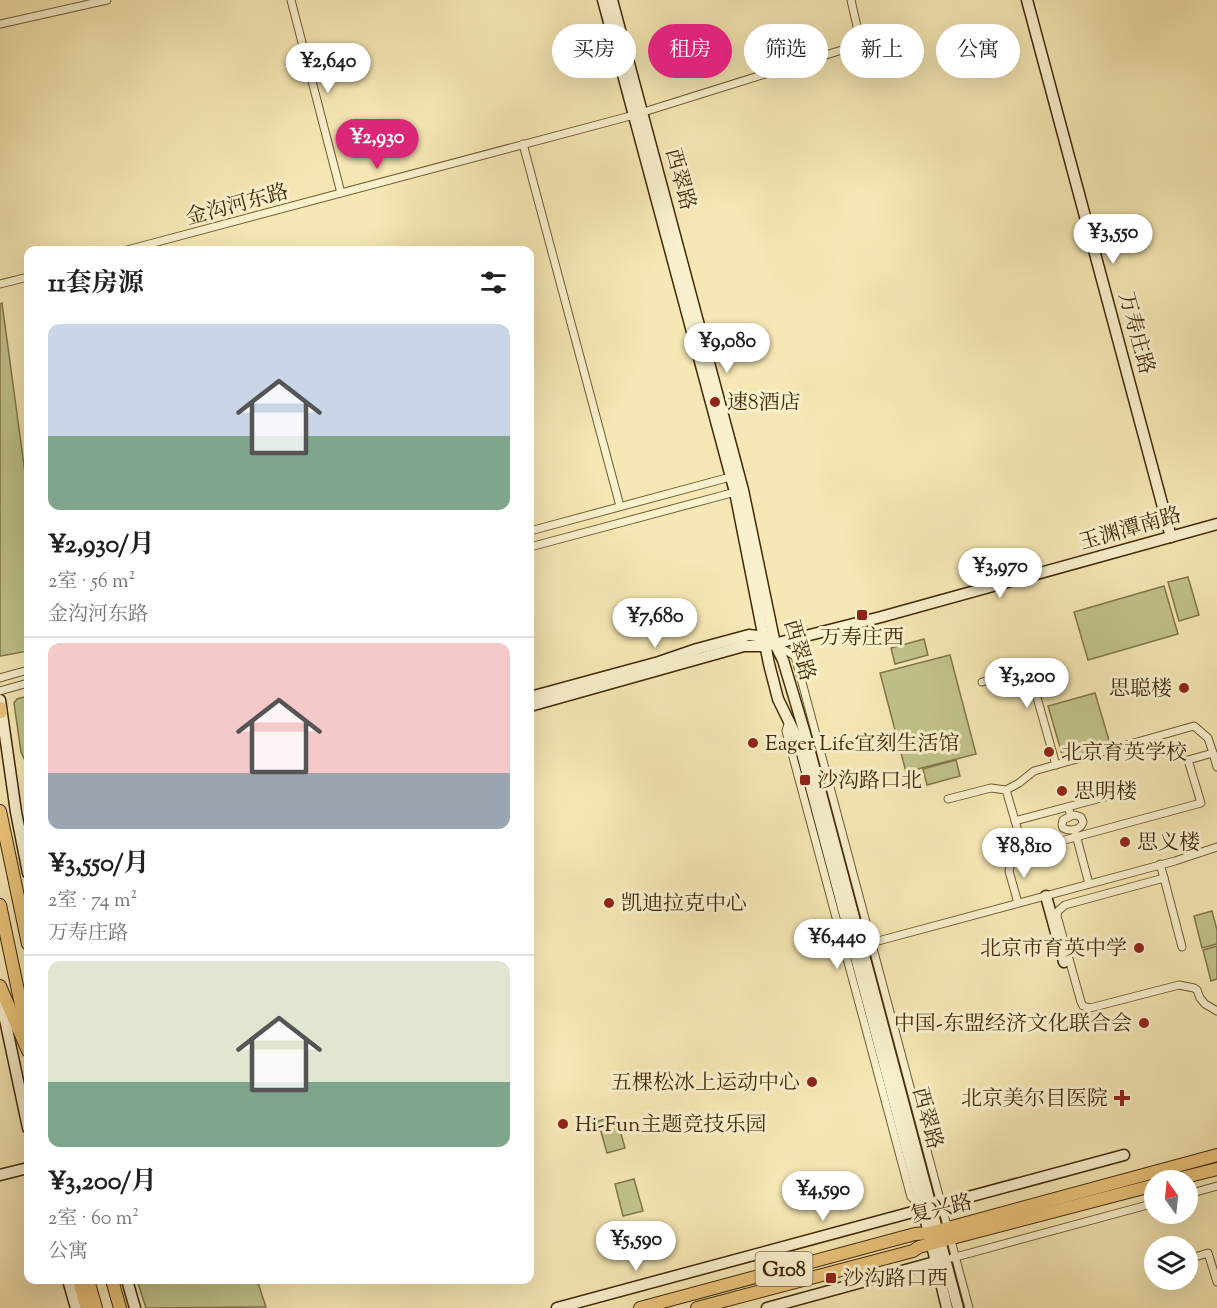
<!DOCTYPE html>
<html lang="zh">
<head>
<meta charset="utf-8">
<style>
	:root { --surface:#fff; --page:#f2f2f2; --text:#202124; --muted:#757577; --line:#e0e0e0; --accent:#db2777 }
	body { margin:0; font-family:"Sorts Mill Goudy","Noto Serif SC",serif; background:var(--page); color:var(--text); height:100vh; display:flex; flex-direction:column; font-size:22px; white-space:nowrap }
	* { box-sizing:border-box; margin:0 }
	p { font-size:20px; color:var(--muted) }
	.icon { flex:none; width:33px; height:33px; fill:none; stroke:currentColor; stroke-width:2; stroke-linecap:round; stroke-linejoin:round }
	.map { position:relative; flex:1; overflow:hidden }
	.sheet { position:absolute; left:24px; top:246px; width:510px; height:1038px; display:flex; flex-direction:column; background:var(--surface); border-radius:12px; box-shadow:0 6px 24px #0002 }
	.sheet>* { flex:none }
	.banner { position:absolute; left:552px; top:24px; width:570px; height:54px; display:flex; gap:12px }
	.needle { width:39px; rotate:345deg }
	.tools { position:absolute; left:1144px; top:1170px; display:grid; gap:12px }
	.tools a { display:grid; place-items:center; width:54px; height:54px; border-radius:50%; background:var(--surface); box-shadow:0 6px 24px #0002; font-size:30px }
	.price { position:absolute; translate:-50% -51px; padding:0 14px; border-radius:21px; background:#fff; color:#222; font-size:20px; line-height:39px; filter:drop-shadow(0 2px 3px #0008) }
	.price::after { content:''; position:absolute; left:50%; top:36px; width:18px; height:14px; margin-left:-9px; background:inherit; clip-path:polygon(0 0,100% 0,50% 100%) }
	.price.on { background:var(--accent); color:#fff }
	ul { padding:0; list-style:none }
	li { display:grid; align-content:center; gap:12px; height:318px; padding:0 24px }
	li+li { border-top:2px solid var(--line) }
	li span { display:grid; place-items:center; height:186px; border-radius:12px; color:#555 }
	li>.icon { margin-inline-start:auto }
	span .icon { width:108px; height:108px; fill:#fffc; stroke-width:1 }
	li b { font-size:26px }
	h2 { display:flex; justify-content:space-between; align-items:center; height:72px; padding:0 24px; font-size:26px }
	.tag { padding:0 21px; border-radius:27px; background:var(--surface); box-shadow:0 6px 24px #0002; font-size:21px; line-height:54px }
	.tag.on { background:var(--accent); color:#fff }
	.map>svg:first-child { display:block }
	.green { fill:#c1c48a; stroke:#817748; stroke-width:1.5 }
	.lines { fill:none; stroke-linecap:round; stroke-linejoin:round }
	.street-casing { stroke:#6e5a31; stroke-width:9 }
	.secondary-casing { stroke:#412a05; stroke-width:13 }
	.highway-casing { stroke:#412a05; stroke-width:14 }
	.street { stroke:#f9f0ce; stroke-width:7 }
	.secondary { stroke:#f9f0ce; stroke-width:10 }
	.highway { stroke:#ebc47a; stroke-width:12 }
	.poi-dot { fill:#8f2418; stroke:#f9f0ce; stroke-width:2 }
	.labels { text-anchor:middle; stroke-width:6; stroke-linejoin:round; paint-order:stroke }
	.shield { fill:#f9f0ce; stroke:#786541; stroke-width:1.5 }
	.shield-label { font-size:20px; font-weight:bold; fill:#412a05 }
	.street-label { font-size:21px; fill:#412a05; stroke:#f9f0ce }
	.poi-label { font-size:21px; fill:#412a05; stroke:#f9f0ce; text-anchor:start }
</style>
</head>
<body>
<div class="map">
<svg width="1217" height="1308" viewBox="0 0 1217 1308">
	<rect width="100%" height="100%" fill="#f6e8b4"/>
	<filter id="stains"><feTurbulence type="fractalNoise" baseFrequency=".00333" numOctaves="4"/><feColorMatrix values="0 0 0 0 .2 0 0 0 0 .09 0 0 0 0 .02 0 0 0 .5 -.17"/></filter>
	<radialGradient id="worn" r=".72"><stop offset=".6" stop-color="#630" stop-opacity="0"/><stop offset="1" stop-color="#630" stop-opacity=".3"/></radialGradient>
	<g class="green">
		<polygon points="2,303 28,495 28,651 1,656 0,656 0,304"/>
		<polygon points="1188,577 1199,615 1179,621 1168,582"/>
		<polygon points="1164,586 1178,634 1088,660 1074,612"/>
		<polygon points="924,639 928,655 895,664 891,648"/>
		<polygon points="950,655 976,754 906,772 880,673"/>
		<polygon points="1095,693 1111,747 1064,761 1048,706"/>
		<polygon points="28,696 28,767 21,752 14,703 17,699"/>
		<polygon points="956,760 960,776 927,785 923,769"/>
		<polygon points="1212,911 1217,930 1217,944 1202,948 1194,916"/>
		<polygon points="1217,946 1217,979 1211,981 1203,950"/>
		<polygon points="616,1116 625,1148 607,1153 598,1121"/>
		<polygon points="634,1179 643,1211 623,1216 615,1184"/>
		<polygon points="137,1280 257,1280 266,1307 146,1308"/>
	</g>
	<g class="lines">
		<g class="street-casing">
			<g id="street">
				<polyline points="291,0 341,193"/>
				<polyline points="0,24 107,0"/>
				<polyline points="523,144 620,506"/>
				<polyline points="127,250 634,115 861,44 851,0"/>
				<polyline points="0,284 28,277"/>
				<polyline points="530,531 734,476"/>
				<polyline points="530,547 739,491"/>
				<polyline points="776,645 795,656 969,1308"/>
				<polyline points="0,678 28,670"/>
				<polyline points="982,682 1029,669 1056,765"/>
				<polyline points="0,691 28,683"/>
				<polyline points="789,721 786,731 911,1197 920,1205"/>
				<polyline points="1213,753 1217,767"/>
				<polyline points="948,799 991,788 1006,790 1019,783 1034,771 1194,726 1208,738 1213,753 1188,760 1201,803 1024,851 1006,790"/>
				<path d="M 1068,807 L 1071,816 L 1063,820 L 1062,825 L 1063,828 C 1070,832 1081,830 1083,822 L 1081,817 L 1075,815 L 1071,816"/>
				<polyline points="1015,821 1112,795"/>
				<polyline points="1076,835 1089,884"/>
				<polyline points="1160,864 1164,878 1065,905 1058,911 1057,916 1081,1002 1083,1006 1090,1008 1179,985 1194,988 1197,990 1200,998 1205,1004 1217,1011"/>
				<polyline points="1164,878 1182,947"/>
				<polyline points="1018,903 1009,871 1012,861 1024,851"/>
				<polyline points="867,944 1175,861 1217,847"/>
				<polyline points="1188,1194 1217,1186"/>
				<polyline points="952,1258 1155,1203"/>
				<polyline points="1188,1259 1208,1253 1217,1282"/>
			</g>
		</g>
		<g class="secondary-casing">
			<g id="secondary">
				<polyline points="603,0 735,492 769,664 778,699 799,742 929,1233 947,1308"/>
				<polyline points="612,0 743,490 775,644 783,660 806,737 958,1308"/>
				<polyline points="1027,0 1171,537"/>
				<polyline points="530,697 659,662 697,649 749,635 765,637 770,641"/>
				<polyline points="0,700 16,812 28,873"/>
				<polyline points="530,706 744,646 766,646 881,617 1217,524"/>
				<polyline points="1046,896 1064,962"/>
				<polyline points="0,996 28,1128"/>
				<polyline points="0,1175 28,1168"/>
				<polyline points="68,1280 76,1308"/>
				<polyline points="127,1280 135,1308"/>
				<polyline points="557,1308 1124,1155"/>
				<polyline points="767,1308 935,1262"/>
			</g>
		</g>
		<g class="highway-casing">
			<g id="highway">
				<polyline points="0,708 1,712"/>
				<polyline points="0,811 28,944"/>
				<polyline points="0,905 28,1038"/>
				<polyline points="0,986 28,1051"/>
				<polyline points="1173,1180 1217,1169"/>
				<polyline points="79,1280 87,1308"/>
				<polyline points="88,1280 96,1308"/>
				<polyline points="112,1280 120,1308"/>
				<polyline points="640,1308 915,1234 929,1233 948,1228 1217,1155"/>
				<polyline points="697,1308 913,1251 919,1247 956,1237 1155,1185"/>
			</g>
		</g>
		<use href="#street" class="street"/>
		<use href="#secondary" class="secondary"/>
		<use href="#highway" class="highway"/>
	</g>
	<g class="poi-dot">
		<circle cx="715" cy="402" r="6"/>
		<rect x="856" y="609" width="12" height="12" rx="3"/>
		<circle cx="1184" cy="688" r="6"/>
		<circle cx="753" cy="743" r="6"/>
		<circle cx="1049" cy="752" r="6"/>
		<rect x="799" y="774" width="12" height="12" rx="3"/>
		<circle cx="1062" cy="791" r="6"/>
		<circle cx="1125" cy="842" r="6"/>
		<circle cx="609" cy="903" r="6"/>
		<circle cx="1139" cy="948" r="6"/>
		<circle cx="1144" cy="1023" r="6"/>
		<circle cx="812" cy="1082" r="6"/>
		<path d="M1119 1089h6v6h6v6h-6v6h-6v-6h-6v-6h6z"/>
		<circle cx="563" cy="1124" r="6"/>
		<rect x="825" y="1272" width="12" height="12" rx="3"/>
	</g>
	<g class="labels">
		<rect class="shield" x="755.5" y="1252" width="57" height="34" rx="4.5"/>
		<g class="shield-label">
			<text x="784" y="1276">G108</text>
		</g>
		<g class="street-label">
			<text transform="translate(681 179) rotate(75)" y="7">西翠路</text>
			<text transform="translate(237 204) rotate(-15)" y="7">金沟河东路</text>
			<text transform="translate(1137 333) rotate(75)" y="7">万寿庄路</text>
			<text transform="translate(1130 528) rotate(-16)" y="7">玉渊潭南路</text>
			<text transform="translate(800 650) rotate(74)" y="7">西翠路</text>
			<text transform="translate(928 1118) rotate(75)" y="7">西翠路</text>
			<text transform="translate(941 1208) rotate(-13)" y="7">复兴路</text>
		</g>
		<g class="poi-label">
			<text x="727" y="409">速8酒店</text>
			<text x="862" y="644" text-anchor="middle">万寿庄西</text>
			<text x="1172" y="695" text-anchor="end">思聪楼</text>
			<text x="765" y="750">Eager Life宜刻生活馆</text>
			<text x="1061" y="759">北京育英学校</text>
			<text x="817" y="787">沙沟路口北</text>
			<text x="1074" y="798">思明楼</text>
			<text x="1137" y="849">思义楼</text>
			<text x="621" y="910">凯迪拉克中心</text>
			<text x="1127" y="955" text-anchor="end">北京市育英中学</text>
			<text x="1132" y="1030" text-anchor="end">中国-东盟经济文化联合会</text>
			<text x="800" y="1089" text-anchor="end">五棵松冰上运动中心</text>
			<text x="1108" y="1105" text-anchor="end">北京美尔目医院</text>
			<text x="575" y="1131">Hi-Fun主题竞技乐园</text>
			<text x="843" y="1285">沙沟路口西</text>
		</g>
	</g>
	<rect width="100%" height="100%" filter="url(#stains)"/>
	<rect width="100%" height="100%" fill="url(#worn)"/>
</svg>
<div class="tools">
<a><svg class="needle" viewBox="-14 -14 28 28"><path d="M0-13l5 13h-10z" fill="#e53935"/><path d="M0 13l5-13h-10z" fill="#757577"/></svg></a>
<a><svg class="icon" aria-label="layers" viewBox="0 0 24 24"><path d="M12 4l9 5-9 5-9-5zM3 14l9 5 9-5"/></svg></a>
</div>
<b class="price" style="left:328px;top:94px">¥2,640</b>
<b class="price on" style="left:377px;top:170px">¥2,930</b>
<b class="price" style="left:1113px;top:265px">¥3,550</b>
<b class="price" style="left:727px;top:374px">¥9,080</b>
<b class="price" style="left:1000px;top:599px">¥3,970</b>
<b class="price" style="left:655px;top:649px">¥7,680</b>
<b class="price" style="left:1027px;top:709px">¥3,200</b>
<b class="price" style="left:1024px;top:879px">¥8,810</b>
<b class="price" style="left:837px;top:970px">¥6,440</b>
<b class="price" style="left:823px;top:1222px">¥4,590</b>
<b class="price" style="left:636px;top:1272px">¥5,590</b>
<div class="banner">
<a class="tag">买房</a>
<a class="tag on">租房</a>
<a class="tag">筛选</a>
<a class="tag">新上</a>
<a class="tag">公寓</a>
</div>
<section class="sheet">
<h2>11套房源<svg class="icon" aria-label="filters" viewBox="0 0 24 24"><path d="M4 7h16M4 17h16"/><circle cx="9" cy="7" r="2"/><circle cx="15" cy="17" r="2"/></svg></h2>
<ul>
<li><span style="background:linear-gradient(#c9d6e8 60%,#7fa58c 0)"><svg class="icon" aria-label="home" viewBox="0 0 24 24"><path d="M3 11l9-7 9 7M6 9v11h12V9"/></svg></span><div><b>¥2,930/月</b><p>2室 · 56 m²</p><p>金沟河东路</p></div></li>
<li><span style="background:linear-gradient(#f6c9c9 70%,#9aa5b1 0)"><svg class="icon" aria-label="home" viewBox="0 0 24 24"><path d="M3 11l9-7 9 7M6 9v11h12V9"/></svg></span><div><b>¥3,550/月</b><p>2室 · 74 m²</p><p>万寿庄路</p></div></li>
<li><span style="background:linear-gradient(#dfe7d0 65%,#7fa58c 0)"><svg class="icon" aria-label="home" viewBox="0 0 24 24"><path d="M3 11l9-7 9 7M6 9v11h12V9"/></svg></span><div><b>¥3,200/月</b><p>2室 · 60 m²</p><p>公寓</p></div></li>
</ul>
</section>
</div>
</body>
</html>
